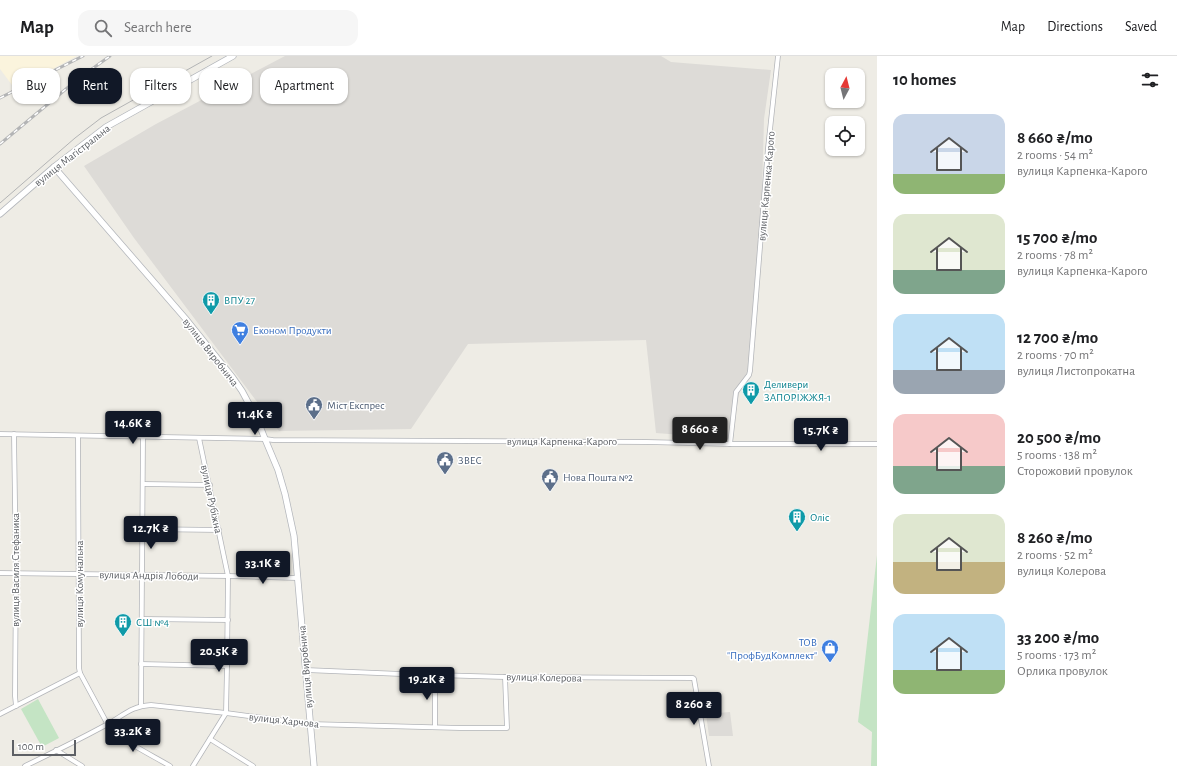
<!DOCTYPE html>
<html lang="en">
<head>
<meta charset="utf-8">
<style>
	:root { --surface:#fff; --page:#f6f6f6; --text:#202124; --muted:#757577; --line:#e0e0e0; --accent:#111827 }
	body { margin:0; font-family:"Alegreya Sans",sans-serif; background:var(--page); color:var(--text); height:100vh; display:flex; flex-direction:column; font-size:15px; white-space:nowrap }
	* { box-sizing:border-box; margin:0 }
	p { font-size:13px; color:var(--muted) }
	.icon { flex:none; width:22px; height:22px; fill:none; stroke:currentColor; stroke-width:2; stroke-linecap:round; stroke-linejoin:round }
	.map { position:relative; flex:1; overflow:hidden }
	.side { display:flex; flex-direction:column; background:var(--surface); width:300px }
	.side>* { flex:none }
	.hud { position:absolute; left:12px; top:12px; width:380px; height:36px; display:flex; gap:8px }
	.needle { width:26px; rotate:7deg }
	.fabs { position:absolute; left:825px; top:12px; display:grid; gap:8px }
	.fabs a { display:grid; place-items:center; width:40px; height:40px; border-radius:8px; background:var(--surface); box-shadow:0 1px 3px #0004; font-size:20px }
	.scale { position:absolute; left:12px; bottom:10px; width:64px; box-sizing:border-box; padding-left:4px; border:2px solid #5d6065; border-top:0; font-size:11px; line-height:14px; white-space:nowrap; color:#5d6065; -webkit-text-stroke:3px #fff; paint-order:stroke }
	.price { position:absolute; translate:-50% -34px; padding:0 9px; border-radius:4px; background:var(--accent); color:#fff; font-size:13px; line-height:26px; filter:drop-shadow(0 1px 2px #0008) }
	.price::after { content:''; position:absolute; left:50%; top:24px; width:12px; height:9px; margin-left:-6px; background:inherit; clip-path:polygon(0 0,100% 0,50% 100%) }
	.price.selected { background:#222; color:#fff }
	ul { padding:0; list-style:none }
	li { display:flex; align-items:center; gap:12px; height:100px; padding:0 16px }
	li span { display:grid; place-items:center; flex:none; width:112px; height:80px; border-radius:12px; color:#555 }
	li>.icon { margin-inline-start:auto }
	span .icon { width:48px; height:48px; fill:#fffc; stroke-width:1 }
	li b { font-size:17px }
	h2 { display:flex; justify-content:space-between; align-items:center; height:48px; padding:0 16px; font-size:17px }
	.chip { padding:0 14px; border-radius:12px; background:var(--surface); box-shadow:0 1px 3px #0004; font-size:14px; line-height:36px }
	.chip.selected { background:var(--accent); color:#fff }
	header { display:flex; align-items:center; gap:24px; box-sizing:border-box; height:56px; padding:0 20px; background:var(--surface); border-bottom:1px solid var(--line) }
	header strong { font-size:19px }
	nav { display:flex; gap:22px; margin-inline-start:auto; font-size:14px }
	.search { width:280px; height:36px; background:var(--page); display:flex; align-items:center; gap:10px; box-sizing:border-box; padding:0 14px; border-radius:12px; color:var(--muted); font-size:15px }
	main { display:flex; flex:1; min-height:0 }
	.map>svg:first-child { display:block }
	.commercial { fill:#fbf4dd }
	.industrial { fill:#dddbd7 }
	.green { fill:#c4e4c4 }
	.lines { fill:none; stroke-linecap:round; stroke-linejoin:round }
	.street-casing { stroke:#b3b5b9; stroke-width:5.5 }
	.secondary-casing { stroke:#b4b7bc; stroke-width:7 }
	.street { stroke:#fff; stroke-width:4 }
	.secondary { stroke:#fff; stroke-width:5.5 }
	.tram { stroke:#b3b4b5; stroke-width:1 }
	.rail-casing { stroke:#b3b4b5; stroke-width:3 }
	.rail { stroke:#fff; stroke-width:1.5; stroke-dasharray:4.5; stroke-linecap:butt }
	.labels { text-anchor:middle; stroke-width:3; stroke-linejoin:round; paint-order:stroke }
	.street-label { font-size:11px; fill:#5d6065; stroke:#fff }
	.culture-label { font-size:11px; fill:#0d838f; stroke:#fff; text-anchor:start }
	.shop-label { font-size:11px; fill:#366cbe; stroke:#fff; text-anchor:start }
	.service-label { font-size:11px; fill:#4e5e75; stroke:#fff; text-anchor:start }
</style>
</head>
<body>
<header>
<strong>Map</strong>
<div class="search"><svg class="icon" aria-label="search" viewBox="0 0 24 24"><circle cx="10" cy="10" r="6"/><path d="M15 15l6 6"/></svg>Search here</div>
<nav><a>Map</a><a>Directions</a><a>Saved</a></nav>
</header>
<main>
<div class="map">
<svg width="877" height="710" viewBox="0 0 877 710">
	<rect width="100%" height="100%" fill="#eeece5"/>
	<polygon class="commercial" points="0,0 77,0 15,33 0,13"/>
	<g class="industrial">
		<polygon points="285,0 661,0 671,6 771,14 764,63 760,208 751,310 741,327 735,361 733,383 656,377 646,284 468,288 411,373 279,375 134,182 84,110 156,68"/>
		<polygon points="730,656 733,680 709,680 706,658"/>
	</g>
	<g class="green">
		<polygon points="877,499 877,710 871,710 872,676 858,666"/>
		<polygon points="38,643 59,682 42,691 21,653"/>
	</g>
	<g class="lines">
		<g class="street-casing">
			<g id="street">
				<polyline points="0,378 265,383 273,384 647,386 730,388 736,336 749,319 750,315 768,92 778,0"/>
				<polyline points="14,378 16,517 15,640 16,650"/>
				<path d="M 78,380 L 79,612 L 80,617 L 108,669 C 123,686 150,698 170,710"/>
				<polyline points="730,388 877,388"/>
				<polyline points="144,428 210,429"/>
				<polyline points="143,473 219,474"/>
				<polyline points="0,517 228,520 297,522"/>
				<polyline points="143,563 228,564"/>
				<polyline points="141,608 227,610"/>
				<polyline points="306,614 401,618 505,621 693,622 694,623 709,710"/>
				<polyline points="141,650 143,381"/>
				<polyline points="0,658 80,617"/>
				<polyline points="435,671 435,619"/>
				<polyline points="210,683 253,710"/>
				<polyline points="56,694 82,710"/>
				<path d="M 25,710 C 52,697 80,683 106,669 C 123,660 131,650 151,649 L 226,657 L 310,668 L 460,672 L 507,672 L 505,621"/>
				<polyline points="193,710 226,657 227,610 228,520 199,382"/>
			</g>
		</g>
		<g class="secondary-casing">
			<g id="secondary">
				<polyline points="54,111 185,262 233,322 242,335 257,363 265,383 278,414 285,438 294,480 314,710"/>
				<polyline points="0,158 54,111 106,71 233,0"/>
			</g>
		</g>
		<use href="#street" class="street"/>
		<use href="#secondary" class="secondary"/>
		<polyline class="tram" points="0,147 75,82 101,62 212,0"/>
		<g class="rail-casing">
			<g id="rail">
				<polyline points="0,42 83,0"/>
				<polyline points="0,88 78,23 110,0"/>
			</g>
		</g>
		<use href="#rail" class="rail"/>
	</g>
	<defs>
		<g id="building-pin" transform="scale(0.9)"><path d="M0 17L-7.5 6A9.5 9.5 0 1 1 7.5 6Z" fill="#0f9aa8" stroke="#fff"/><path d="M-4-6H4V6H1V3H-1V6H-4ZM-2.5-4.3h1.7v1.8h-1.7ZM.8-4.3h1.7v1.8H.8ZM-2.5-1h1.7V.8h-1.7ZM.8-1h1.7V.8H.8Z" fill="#fff"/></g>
		<g id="supermarket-pin" transform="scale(0.9)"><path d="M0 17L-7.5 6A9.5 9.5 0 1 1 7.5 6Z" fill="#3f7fe0" stroke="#fff"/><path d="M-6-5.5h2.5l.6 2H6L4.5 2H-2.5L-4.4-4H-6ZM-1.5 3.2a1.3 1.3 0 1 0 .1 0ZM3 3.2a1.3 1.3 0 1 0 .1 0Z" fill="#fff"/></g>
		<g id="civic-pin" transform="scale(0.9)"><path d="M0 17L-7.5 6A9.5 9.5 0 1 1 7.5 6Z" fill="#5c6f8a" stroke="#fff"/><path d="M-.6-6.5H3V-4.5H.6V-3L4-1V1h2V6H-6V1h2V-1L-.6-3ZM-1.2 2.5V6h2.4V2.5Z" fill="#fff"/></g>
		<g id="shop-pin" transform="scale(0.9)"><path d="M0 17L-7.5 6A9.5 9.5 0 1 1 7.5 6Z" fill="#3f7fe0" stroke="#fff"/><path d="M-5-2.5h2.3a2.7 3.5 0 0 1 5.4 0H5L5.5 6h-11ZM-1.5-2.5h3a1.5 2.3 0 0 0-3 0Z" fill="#fff"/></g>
	</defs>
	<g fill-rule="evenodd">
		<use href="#building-pin" x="211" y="244"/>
		<use href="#supermarket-pin" x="240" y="274"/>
		<use href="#building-pin" x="751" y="334"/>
		<use href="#civic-pin" x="314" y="349"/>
		<use href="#civic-pin" x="445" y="404"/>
		<use href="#civic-pin" x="550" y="421"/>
		<use href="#building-pin" x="797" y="461"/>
		<use href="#building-pin" x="123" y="566"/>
		<use href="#shop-pin" x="830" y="592"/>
	</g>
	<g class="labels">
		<g class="street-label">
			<text transform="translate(72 99) rotate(-38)" y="4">вулиця Магістральна</text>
			<text transform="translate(766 130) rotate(-85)" y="4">вулиця Карпенка-Карого</text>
			<text transform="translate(211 296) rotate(52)" y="4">вулиця Виробнича</text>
			<text x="562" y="389">вулиця Карпенка-Карого</text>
			<text transform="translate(212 443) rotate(78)" y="4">вулиця Рубіжна</text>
			<text transform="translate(15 514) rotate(-90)" y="4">вулиця Василя Стефаника</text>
			<text transform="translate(149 519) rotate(1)" y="4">вулиця Андрія Лободи</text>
			<text transform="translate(79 528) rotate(-90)" y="4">вулиця Комунальна</text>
			<text transform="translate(305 611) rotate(-95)" y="4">вулиця Виробнича</text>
			<text transform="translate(544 621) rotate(1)" y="4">вулиця Колерова</text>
			<text transform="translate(284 664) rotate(6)" y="4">вулиця Харчова</text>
		</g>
		<g class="culture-label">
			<text x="224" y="248">ВПУ 27</text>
			<text x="764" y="332">Деливери<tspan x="764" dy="13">ЗАПОРІЖЖЯ-1</tspan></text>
			<text x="810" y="465">Оліс</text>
			<text x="136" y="570">СШ №4</text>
		</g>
		<g class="shop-label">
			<text x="253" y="278">Економ Продукти</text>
			<text x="817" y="590" text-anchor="end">ТОВ<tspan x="817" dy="13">"ПрофБудКомплект"</tspan></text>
		</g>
		<g class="service-label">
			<text x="327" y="353">Мiст Експрес</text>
			<text x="458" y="408">ЗВЕС</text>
			<text x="563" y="425">Нова Пошта №2</text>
		</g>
	</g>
</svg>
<div class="fabs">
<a><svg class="needle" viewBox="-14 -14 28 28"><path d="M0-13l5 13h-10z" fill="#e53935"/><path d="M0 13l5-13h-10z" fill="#757577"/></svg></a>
<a><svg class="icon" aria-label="locate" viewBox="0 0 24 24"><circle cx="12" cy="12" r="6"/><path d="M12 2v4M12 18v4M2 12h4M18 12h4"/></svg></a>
</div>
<div class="scale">100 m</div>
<b class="price" style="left:255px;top:380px">11.4K ₴</b>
<b class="price" style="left:133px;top:389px">14.6K ₴</b>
<b class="price selected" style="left:700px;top:395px">8 660 ₴</b>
<b class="price" style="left:821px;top:396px">15.7K ₴</b>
<b class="price" style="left:151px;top:494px">12.7K ₴</b>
<b class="price" style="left:263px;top:529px">33.1K ₴</b>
<b class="price" style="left:219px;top:617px">20.5K ₴</b>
<b class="price" style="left:427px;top:645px">19.2K ₴</b>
<b class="price" style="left:694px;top:670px">8 260 ₴</b>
<b class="price" style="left:133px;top:697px">33.2K ₴</b>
<div class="hud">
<a class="chip">Buy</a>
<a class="chip selected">Rent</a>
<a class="chip">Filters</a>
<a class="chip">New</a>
<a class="chip">Apartment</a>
</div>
</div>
<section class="side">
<h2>10 homes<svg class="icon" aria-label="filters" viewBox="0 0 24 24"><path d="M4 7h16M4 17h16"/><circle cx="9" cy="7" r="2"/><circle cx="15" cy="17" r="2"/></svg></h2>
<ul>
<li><span style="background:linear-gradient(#c9d6e8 75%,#8fb573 0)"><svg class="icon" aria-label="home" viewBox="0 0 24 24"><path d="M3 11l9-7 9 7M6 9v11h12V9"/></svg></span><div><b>8 660 ₴/mo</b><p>2 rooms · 54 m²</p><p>вулиця Карпенка-Карого</p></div></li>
<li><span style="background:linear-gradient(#dfe7d0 70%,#7fa58c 0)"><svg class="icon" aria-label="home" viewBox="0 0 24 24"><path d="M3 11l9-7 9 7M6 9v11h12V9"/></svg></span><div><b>15 700 ₴/mo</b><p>2 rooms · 78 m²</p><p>вулиця Карпенка-Карого</p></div></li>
<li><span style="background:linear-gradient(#bfe0f5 70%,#9aa5b1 0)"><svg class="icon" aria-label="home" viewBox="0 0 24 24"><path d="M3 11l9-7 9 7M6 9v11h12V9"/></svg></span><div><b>12 700 ₴/mo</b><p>2 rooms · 70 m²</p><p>вулиця Листопрокатна</p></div></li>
<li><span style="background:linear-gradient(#f6c9c9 65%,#7fa58c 0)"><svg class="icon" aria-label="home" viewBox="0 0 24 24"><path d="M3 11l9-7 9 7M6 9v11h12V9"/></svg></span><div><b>20 500 ₴/mo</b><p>5 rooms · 138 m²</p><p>Сторожовий провулок</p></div></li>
<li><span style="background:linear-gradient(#dfe7d0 60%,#c2b280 0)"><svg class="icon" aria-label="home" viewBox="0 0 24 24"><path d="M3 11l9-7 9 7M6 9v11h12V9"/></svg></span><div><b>8 260 ₴/mo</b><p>2 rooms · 52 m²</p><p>вулиця Колерова</p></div></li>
<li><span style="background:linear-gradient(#bfe0f5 70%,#8fb573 0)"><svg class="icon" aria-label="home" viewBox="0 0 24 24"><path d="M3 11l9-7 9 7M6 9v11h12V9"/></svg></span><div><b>33 200 ₴/mo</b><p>5 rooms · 173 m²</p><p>Орлика провулок</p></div></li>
</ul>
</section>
</main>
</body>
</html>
